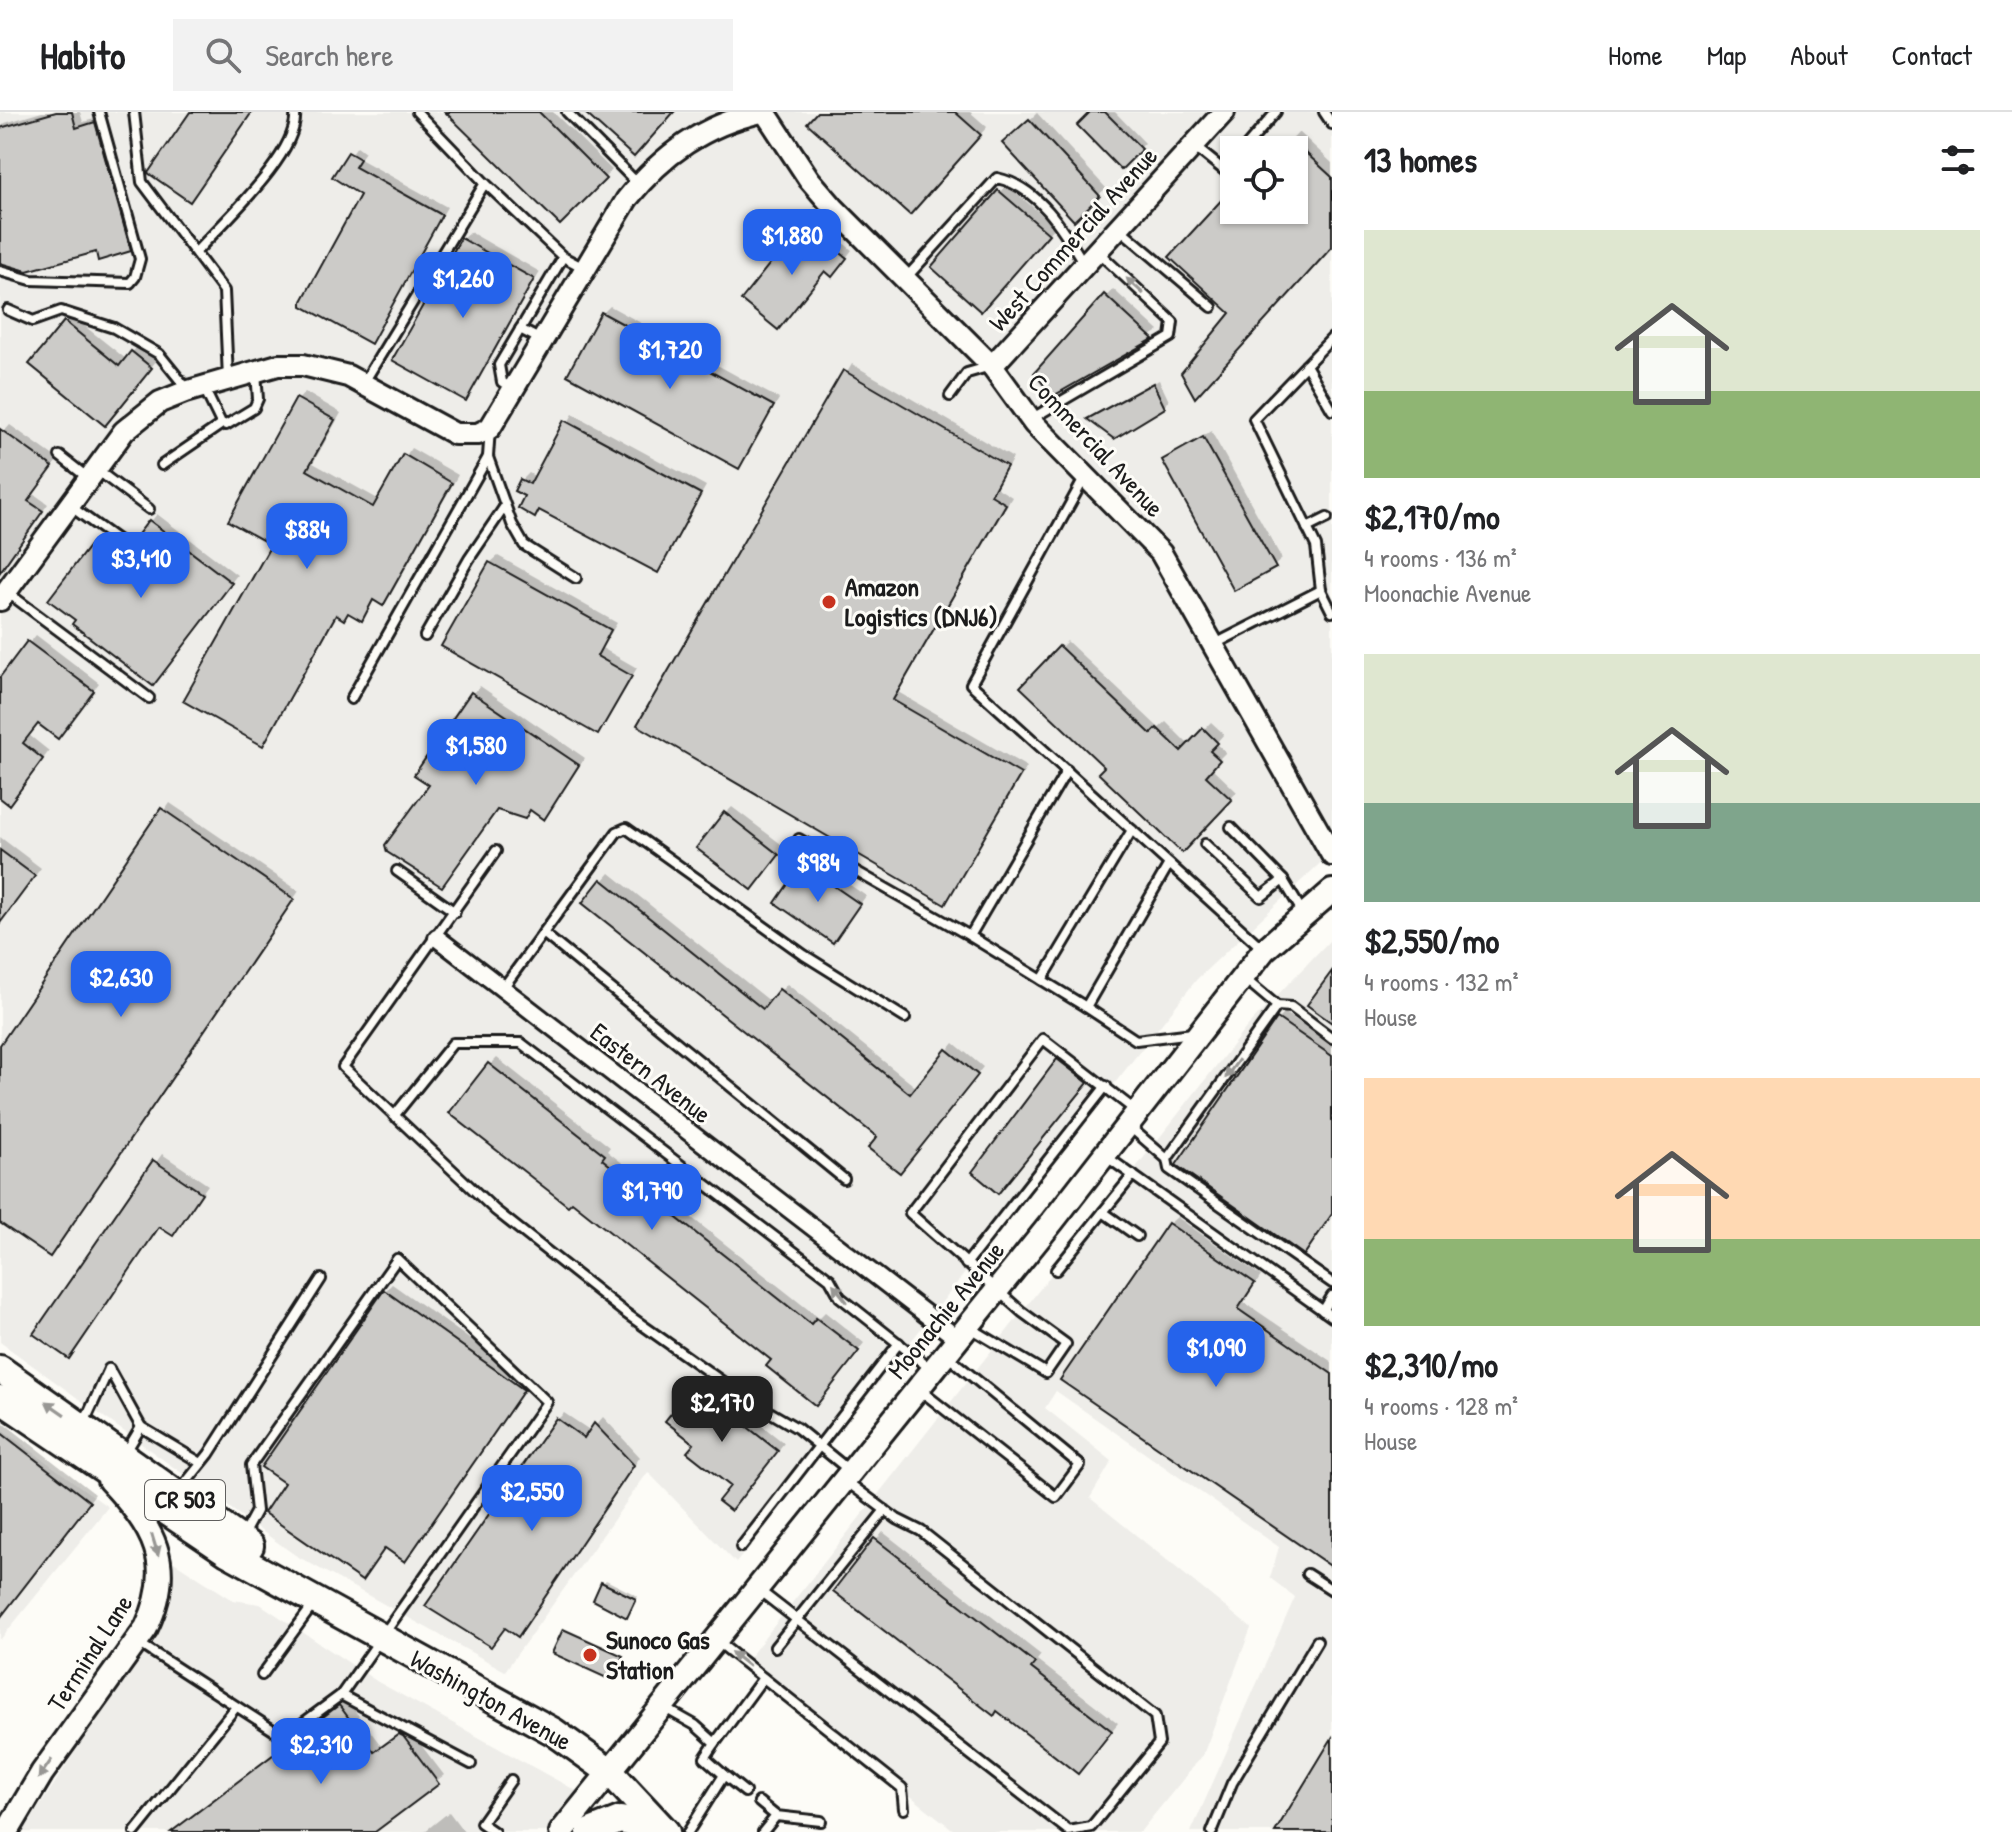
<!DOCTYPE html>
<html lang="en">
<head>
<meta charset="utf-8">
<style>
	:root { --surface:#fff; --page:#f2f2f2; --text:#202124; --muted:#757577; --line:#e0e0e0; --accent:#2563eb }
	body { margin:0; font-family:"Patrick Hand",sans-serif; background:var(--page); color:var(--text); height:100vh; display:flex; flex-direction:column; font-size:30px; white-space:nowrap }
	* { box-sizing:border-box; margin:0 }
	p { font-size:26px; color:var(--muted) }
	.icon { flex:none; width:44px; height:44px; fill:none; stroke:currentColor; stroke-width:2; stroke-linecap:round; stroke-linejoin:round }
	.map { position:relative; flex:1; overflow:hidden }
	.sheet { display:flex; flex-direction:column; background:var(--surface); width:680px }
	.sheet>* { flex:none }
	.fabs { position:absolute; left:1220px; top:24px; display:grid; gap:16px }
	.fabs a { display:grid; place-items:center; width:88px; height:88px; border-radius:0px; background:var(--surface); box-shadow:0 2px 6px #0004; font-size:40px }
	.price { position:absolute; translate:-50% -68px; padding:0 18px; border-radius:16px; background:var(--accent); color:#fff; font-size:26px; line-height:52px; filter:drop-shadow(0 2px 4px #0008) }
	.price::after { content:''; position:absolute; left:50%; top:48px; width:24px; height:18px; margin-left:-12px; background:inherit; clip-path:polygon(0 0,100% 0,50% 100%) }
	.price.active { background:#222; color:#fff }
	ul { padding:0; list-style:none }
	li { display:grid; align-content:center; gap:16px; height:424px; padding:0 32px }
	li span { display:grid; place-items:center; height:248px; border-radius:0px; color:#555 }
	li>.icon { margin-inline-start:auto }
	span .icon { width:144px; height:144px; fill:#fffc; stroke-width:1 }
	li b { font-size:34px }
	h2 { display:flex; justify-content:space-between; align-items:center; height:96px; padding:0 32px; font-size:34px }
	header { display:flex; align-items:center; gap:48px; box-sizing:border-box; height:112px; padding:0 40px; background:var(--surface); border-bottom:2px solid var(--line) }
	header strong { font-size:38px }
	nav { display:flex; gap:44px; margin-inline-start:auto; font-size:28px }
	.search { width:560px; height:72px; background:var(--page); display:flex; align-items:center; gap:20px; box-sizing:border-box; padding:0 28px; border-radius:0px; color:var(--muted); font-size:30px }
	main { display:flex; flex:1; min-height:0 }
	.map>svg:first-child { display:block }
	.built { fill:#eeede9; fill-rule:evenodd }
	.shadow { fill:#0003 }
	.building { fill:#cccbc8; stroke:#1c1c1c; stroke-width:2 }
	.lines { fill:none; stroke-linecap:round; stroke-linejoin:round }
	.service-casing { stroke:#1c1c1c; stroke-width:14 }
	.minor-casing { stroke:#1c1c1c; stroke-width:22 }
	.tertiary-casing { stroke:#1c1c1c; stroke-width:26 }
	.secondary-casing { stroke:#1c1c1c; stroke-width:28 }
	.primary-casing { stroke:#1c1c1c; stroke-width:32 }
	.service { stroke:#fdfcf7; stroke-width:8 }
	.minor { stroke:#fdfcf7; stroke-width:16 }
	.tertiary { stroke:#fdfcf7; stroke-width:20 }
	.secondary { stroke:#fdfcf7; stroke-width:22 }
	.primary { stroke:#fdfcf7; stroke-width:26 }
	.oneway { fill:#989794 }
	.poi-dot { fill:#c8321e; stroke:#fdfcf7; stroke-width:3 }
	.labels { text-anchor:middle; stroke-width:6; stroke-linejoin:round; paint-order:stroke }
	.shield { fill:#fdfcf7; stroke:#605f5e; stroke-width:2 }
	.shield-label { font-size:24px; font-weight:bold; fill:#1c1c1c }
	.street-label { font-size:26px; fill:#1c1c1c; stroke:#fdfcf7 }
	.poi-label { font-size:26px; font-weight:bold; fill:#1c1c1c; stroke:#fdfcf7; text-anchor:start }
</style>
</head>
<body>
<header>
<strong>Habito</strong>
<div class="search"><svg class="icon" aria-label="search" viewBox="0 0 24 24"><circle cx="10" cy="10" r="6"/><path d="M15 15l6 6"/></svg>Search here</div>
<nav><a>Home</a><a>Map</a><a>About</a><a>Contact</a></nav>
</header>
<main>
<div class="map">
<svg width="1332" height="1720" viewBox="0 0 1332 1720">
	<rect width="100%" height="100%" fill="#fdfcf7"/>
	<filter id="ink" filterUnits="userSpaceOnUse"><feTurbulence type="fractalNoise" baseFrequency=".0125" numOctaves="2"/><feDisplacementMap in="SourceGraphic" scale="16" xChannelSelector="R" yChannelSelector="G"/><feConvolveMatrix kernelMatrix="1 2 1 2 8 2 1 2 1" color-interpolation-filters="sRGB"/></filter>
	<g filter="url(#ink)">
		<g class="built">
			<path d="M 0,0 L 1332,0 L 1332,740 L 1197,867 L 736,1451 L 648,1360 L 505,1559 L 295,1443 L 0,1230 ZM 1234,38 L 1294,38 L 1294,98 L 1234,98 Z"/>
			<polygon points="1332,826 1332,1720 1191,1720 1295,1485 1270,1466 1279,1435 1056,1279 1045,1296 1112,1349 1090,1386 1251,1516 1203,1643 1140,1720 956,1720 744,1552 1246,916"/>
			<polygon points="0,1316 108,1395 0,1528"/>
			<polygon points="149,1434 233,1488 260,1492 378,1570 593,1688 571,1720 23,1720 159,1510"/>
		</g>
		<g class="shadow">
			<polygon points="42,0 80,0 83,10 102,5 137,130 129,137 97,137 0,148 0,16 5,11"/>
			<polygon points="448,0 553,0 612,58 560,111"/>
			<polygon points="820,0 970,0 987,15 917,93"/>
			<polygon points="1093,0 1115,0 1145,31 1121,55"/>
			<polygon points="1037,1 1106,76 1074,106 1005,31"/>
			<polygon points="1299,20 1332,51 1332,133 1232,201 1172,145 1234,77 1234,98 1294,98 1294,38 1282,38"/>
			<polygon points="357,34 365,40 360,47 447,95 370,230 363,82 335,65"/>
			<polygon points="1007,73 1055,114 988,190 934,155"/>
			<polygon points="816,109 852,138 839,155 826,157 785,208 788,132 795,125 800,128"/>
			<polygon points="470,120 540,160 465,287 462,127"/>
			<polygon points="1113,177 1159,219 1054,281 1037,261"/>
			<polygon points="610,194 779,287 739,354 603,201"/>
			<polygon points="72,204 126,247 139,233 157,248 111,304 65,211"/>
			<polygon points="852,252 1013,346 996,375 1012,385 898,580 1027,655 945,790 639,612"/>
			<polygon points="1159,268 1169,289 1164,294 1090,307"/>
			<polygon points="305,280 341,301 313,351 378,387 411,336 458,363 390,484 383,491 375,487 361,506 349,499 338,502 262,631 274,432 298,288"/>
			<polygon points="573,302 706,374 658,459 541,397 535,403 522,368 529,361 536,365"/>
			<polygon points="10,313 58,347 34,382 48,392 0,460 0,324"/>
			<polygon points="1211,319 1282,447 1274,454 1164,349"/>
			<polygon points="157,402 237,463 160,564 51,488 100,426 124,444"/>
			<polygon points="498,444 617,511 602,536 637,556 598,621 490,451"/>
			<polygon points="36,523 99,571 64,617 39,610 29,623 49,639 16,683 0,683 0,568"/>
			<polygon points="1067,529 1159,616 1166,610 1189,633 1211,610 1224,622 1216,631 1226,640 1211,655 1237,680 1182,738 1107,655 1023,575"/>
			<polygon points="480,574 585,646 544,706 532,697 524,705 498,696 442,773 431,673 473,582"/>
			<polygon points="170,691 299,779 49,1143 0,1109 0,936"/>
			<polygon points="732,695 785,735 758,769 725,702"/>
			<polygon points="0,725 41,756 0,810"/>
			<polygon points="811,746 866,784 833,828 804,754"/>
			<polygon points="610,761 771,890 787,872 917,976 954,931 983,955 907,1051 879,1025 585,790"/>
			<polygon points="1285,901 1332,932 1332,1102 1304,1140 1278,908"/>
			<polygon points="1065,941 1093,962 1005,1072 974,1060"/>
			<polygon points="497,946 610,1035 607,1039 819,1206 825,1200 864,1231 822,1284 774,1247 490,953"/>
			<polygon points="162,1042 208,1073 172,1122 161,1114 69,1245 36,1222"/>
			<polygon points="1177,1105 1261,1164 1244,1190 1332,1250 1332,1452 1169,1112"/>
			<polygon points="392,1172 530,1270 412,1440 386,1434 362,1467 287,1371 385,1179"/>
			<polygon points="703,1267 784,1331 738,1389 733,1374 697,1331 668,1309"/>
			<polygon points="564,1301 591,1319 603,1305 640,1345 518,1522 557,1308"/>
			<polygon points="0,1308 95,1382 0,1505"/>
			<polygon points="883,1420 1041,1543 1037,1548 1118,1611 1085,1652 998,1597 836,1479"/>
			<polygon points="606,1468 638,1484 630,1500 603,1471"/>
			<polygon points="566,1518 622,1543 612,1565 565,1519"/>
			<polygon points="347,1588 382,1635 408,1616 444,1663 371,1720 171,1720"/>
			<polygon points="449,1700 464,1720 424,1720"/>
		</g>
		<g class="building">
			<polygon points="56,0 72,0 76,16 95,10 131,139 98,149 96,140 27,159 0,151 0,16"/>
			<polygon points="190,0 252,0 190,90 148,61"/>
			<polygon points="445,0 539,0 606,67 560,113"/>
			<polygon points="584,0 674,0 634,45"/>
			<polygon points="817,0 955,0 981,23 910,103 807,11"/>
			<polygon points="1090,0 1105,0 1142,37 1121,58 1077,13"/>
			<polygon points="1029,7 1100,84 1074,109 1002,31"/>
			<polygon points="1294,30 1332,65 1332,135 1195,286 1181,261 1230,201 1169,145 1227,82 1234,88 1234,98 1294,98"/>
			<polygon points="348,40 360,47 355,55 442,103 371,232 302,194 302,189 360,83 332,65"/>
			<polygon points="998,78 1049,122 981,200 931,155"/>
			<polygon points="807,115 847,146 832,165 825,159 778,218 741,188 787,130 792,135"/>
			<polygon points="461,126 534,167 466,289 392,248"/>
			<polygon points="1104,182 1153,227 1053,284 1034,261"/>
			<polygon points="601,200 774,294 739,357 567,263"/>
			<polygon points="64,209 119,254 131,239 152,256 105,314 29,252"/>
			<polygon points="843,258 1007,354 991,383 1006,392 893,588 1021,662 945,793 637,613"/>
			<polygon points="1153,271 1165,296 1114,327 1087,307"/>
			<polygon points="296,286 335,308 307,358 373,395 403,342 452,371 383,494 373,488 362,509 348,501 344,508 336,503 263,634 183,589 271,433 228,409"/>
			<polygon points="564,308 701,382 658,461 539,398 535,406 518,396 524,384 514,379 520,367 530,372"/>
			<polygon points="0,317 53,355 28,389 43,399 0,460"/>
			<polygon points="1203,325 1276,456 1234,479 1162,348"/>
			<polygon points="149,408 232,471 153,574 72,512 75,508 48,488 91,432 116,451"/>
			<polygon points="489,450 611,518 597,544 632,564 598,623 441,534"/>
			<polygon points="27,529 94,579 58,627 38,612 23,631 43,647 9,693 0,686 0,565"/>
			<polygon points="1059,534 1151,622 1157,616 1181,639 1203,616 1218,631 1210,639 1220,648 1206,664 1232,688 1182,741 1098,661 1104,655 1020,575"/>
			<polygon points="471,580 579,653 544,708 530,698 525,707 497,698 442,775 387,740 385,733 429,673 414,663"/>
			<polygon points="161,696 294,787 50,1145 0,1111 0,933"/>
			<polygon points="724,700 779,743 752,778 696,736"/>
			<polygon points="0,738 35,764 0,811"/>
			<polygon points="802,752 860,792 833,831 775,791"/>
			<polygon points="601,767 763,897 779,877 910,982 946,937 978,963 900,1061 868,1036 877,1025 582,791"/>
			<polygon points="1332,859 1332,911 1307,893"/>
			<polygon points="1277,906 1332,944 1332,1102 1304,1143 1176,1053"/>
			<polygon points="1057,947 1088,971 998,1082 972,1060"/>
			<polygon points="488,951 605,1043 602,1047 811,1212 816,1206 859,1239 816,1294 766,1254 771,1248 572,1090 568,1094 449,1001"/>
			<polygon points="153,1048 202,1081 173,1124 159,1115 69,1247 33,1222"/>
			<polygon points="1168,1111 1255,1171 1238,1197 1332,1262 1332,1455 1060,1268"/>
			<polygon points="384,1178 524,1278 405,1450 385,1436 362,1469 264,1401 284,1371 261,1355"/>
			<polygon points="694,1273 778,1339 731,1399 718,1389 730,1374 687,1340 694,1332 665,1309"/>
			<polygon points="556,1306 584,1326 594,1311 634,1353 518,1525 505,1516 491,1535 425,1494"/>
			<polygon points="0,1320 90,1390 0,1506"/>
			<polygon points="874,1426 1035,1551 1031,1556 1112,1619 1078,1662 997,1599 994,1604 833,1479"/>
			<polygon points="601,1470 636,1487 627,1506 593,1488"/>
			<polygon points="563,1517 623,1544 611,1568 552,1541"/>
			<polygon points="339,1593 374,1640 399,1622 403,1624 439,1672 375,1720 171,1720"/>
			<polygon points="1332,1626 1332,1720 1275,1720"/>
		</g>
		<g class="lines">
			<g class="service-casing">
				<g id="service">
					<polyline points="134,0 142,70 224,179 228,266"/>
					<polyline points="567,0 638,72"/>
					<polyline points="1324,0 1332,12"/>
					<polyline points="1194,34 1225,59 1234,49"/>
					<polyline points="1243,38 1276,0"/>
					<polyline points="485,71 563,145 584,156"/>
					<polyline points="1119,116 1212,195"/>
					<path d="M 196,140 C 223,110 300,41 295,0"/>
					<polyline points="0,159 31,168 130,171 135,165 140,147 99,0"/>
					<path d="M 906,166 L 997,66 C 1039,75 1064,118 1084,152"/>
					<polyline points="8,198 33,209 61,199 114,216 159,242 188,278"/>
					<polyline points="520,217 543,229"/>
					<polyline points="1306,253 1332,298"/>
					<polyline points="363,272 485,71 417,0"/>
					<polyline points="204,276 221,311 226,313 254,296 258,287 256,260"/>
					<polyline points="514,278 502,270 499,253 563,145"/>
					<polyline points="950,284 967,261 991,254"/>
					<polyline points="1031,307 1171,225 1173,210 1097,139"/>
					<polyline points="60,344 88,366"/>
					<polyline points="488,345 512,412 524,433 576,466"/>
					<polyline points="162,353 222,312"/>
					<polyline points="97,358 149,397"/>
					<polyline points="1085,365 971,572 1262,836"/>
					<polyline points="70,394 124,433"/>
					<polyline points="1307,416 1327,406"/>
					<polyline points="1321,478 1316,434 1254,307 1332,226"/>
					<polyline points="7,480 149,586"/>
					<polyline points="425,524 469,447 505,394"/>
					<polyline points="1215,532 1321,478 1332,500"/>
					<polyline points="351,587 488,345 490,316"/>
					<polyline points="1067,658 970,824 1086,895 1169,752"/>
					<polyline points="1231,715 1283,768 1303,801"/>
					<polyline points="799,727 970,824"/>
					<polyline points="1205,732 1261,785 1283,768"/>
					<polyline points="496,739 343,955 495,1098 624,1200 744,1285 797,1316 850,1359"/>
					<polyline points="397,759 455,800"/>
					<polyline points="543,821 844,1067"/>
					<polyline points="1245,867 1277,894 1291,895 1332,926"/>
					<polyline points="1042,868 1132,718"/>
					<polyline points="503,876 617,720 626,716 804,843 905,906"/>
					<polyline points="1086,895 1136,928 1193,921"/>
					<polyline points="394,1004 453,931 521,931 830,1167 840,1185 932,1258"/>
					<polyline points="1130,1015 1167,1047 1169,1057 1332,1171"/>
					<polyline points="1107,1045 1332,1205"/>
					<polyline points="1167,1047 1277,894"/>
					<polyline points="1103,1100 1137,1124"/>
					<polyline points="966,1152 1106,974"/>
					<polyline points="1056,1158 1133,1063"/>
					<polyline points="1323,1199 1332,1184"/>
					<polyline points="969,1215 1046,1261 1066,1232 1022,1200 910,1101 1043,927 1136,999"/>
					<polyline points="109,1257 141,1315"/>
					<polyline points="920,1278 1056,1385 1080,1353 946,1243"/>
					<polyline points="84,1311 109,1257"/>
					<polyline points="126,1340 141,1315 201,1351"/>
					<polyline points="180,1378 209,1342 321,1167"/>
					<polyline points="741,1435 899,1231"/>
					<polyline points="1307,1462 1332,1478"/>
					<polyline points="760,1479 1069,1719 1091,1715 1159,1631 1155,1604 921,1419 897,1407 846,1369"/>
					<polyline points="717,1529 902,1676 904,1697"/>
					<polyline points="137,1530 284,1625 341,1583 547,1290 397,1147 251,1353 256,1399 243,1423"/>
					<polyline points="775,1535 885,1398"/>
					<polyline points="262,1563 313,1493"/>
					<polyline points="341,1583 471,1652"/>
					<polyline points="663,1595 695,1613 715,1631 705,1646 724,1663 688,1720"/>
					<polyline points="715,1631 763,1566"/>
					<polyline points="724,1663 745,1680"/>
					<polyline points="759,1690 776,1704 821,1709"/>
					<polyline points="135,1720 236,1595"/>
					<polyline points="494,1720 481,1711 511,1668"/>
					<polyline points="763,1720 776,1704"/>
					<polyline points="1212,1720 1232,1671 1317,1529"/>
				</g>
			</g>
			<g class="minor-casing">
				<polyline id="minor" points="437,826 958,1227"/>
			</g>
			<g class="tertiary-casing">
				<g id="tertiary">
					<polyline points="765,0 809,67 834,96 992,254 1034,312 1161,441 1332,743"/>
					<polyline points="992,254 1224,0"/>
					<path d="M 0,488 L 124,319 L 160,290 L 185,280 L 278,253 L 303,253 L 348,264 L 455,322 L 478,322 L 490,316 L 627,87 C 663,42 704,13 761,0"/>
				</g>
			</g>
			<g class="secondary-casing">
				<g id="secondary">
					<path d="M 7,1720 L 42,1661 L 146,1516 C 177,1452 153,1415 109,1368"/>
					<polyline points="561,1720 1052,1110 1264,838 1332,779"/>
				</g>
			</g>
			<g class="primary-casing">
				<g id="primary">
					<polyline points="0,1257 250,1434"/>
					<polyline points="0,1287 227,1440 554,1620 610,1660 666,1720"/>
					<polyline points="590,1720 620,1708 664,1718"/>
				</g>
			</g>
			<use href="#service" class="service"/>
			<use href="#minor" class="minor"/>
			<use href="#tertiary" class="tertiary"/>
			<use href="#secondary" class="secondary"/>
			<use href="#primary" class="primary"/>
		</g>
		<defs><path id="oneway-solid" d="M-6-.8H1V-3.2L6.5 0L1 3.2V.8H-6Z" transform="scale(2)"/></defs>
		<g class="oneway">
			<use href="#oneway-solid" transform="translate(1135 174) rotate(-137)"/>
			<use href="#oneway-solid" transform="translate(1232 957) rotate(126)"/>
			<use href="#oneway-solid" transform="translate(840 1181) rotate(-128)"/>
			<use href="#oneway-solid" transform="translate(55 1296) rotate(-145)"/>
			<use href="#oneway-solid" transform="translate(155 1433) rotate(73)"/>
			<use href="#oneway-solid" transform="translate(740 1547) rotate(-142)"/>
			<use href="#oneway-solid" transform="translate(45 1657) rotate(125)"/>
		</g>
	</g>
	<g class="poi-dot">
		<circle cx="829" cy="490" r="8"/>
		<circle cx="590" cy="1543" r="8"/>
	</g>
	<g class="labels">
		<rect class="shield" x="145" y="1368" width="80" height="40" rx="6"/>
		<g class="shield-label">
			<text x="185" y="1396">CR 503</text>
		</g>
		<g class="street-label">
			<text transform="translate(1073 127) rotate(-48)" y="9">West Commercial Avenue</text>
			<text transform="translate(1096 333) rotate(47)" y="9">Commercial Avenue</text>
			<text transform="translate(651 961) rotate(38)" y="9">Eastern Avenue</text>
			<text transform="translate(946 1198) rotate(-51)" y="9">Moonachie Avenue</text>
			<text transform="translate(90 1541) rotate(-57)" y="9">Terminal Lane</text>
			<text transform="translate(491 1588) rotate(29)" y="9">Washington Avenue</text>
		</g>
		<g class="poi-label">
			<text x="845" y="484">Amazon<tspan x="845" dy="30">Logistics (DNJ6)</tspan></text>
			<text x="606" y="1537">Sunoco Gas<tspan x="606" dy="30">Station</tspan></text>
		</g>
	</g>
</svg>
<div class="fabs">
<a><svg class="icon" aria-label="locate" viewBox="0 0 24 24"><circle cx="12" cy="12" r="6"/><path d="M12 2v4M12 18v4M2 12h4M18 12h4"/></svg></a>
</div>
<b class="price" style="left:792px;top:165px">$1,880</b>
<b class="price" style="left:463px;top:208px">$1,260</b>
<b class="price" style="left:670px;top:279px">$1,720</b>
<b class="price" style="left:307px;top:459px">$884</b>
<b class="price" style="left:141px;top:488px">$3,410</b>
<b class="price" style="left:476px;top:675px">$1,580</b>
<b class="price" style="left:818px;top:792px">$984</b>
<b class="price" style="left:121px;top:907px">$2,630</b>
<b class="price" style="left:652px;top:1120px">$1,790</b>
<b class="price" style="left:1216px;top:1277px">$1,090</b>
<b class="price active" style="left:722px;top:1332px">$2,170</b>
<b class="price" style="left:532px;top:1421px">$2,550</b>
<b class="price" style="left:321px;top:1674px">$2,310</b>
</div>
<section class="sheet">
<h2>13 homes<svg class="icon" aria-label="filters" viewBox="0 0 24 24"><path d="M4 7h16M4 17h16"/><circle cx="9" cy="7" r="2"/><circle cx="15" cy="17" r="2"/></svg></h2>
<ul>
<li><span style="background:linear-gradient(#dfe7d0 65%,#8fb573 0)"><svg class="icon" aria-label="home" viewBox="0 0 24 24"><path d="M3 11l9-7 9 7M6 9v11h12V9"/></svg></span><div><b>$2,170/mo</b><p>4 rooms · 136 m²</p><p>Moonachie Avenue</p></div></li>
<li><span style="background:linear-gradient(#dfe7d0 60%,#7fa58c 0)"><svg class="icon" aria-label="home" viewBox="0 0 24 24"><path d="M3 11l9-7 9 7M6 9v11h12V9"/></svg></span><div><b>$2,550/mo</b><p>4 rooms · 132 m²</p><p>House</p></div></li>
<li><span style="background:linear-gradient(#ffd9b3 65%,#8fb573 0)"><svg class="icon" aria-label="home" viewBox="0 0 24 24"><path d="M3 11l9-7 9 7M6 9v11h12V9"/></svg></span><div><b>$2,310/mo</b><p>4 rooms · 128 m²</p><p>House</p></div></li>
</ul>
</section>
</main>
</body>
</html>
